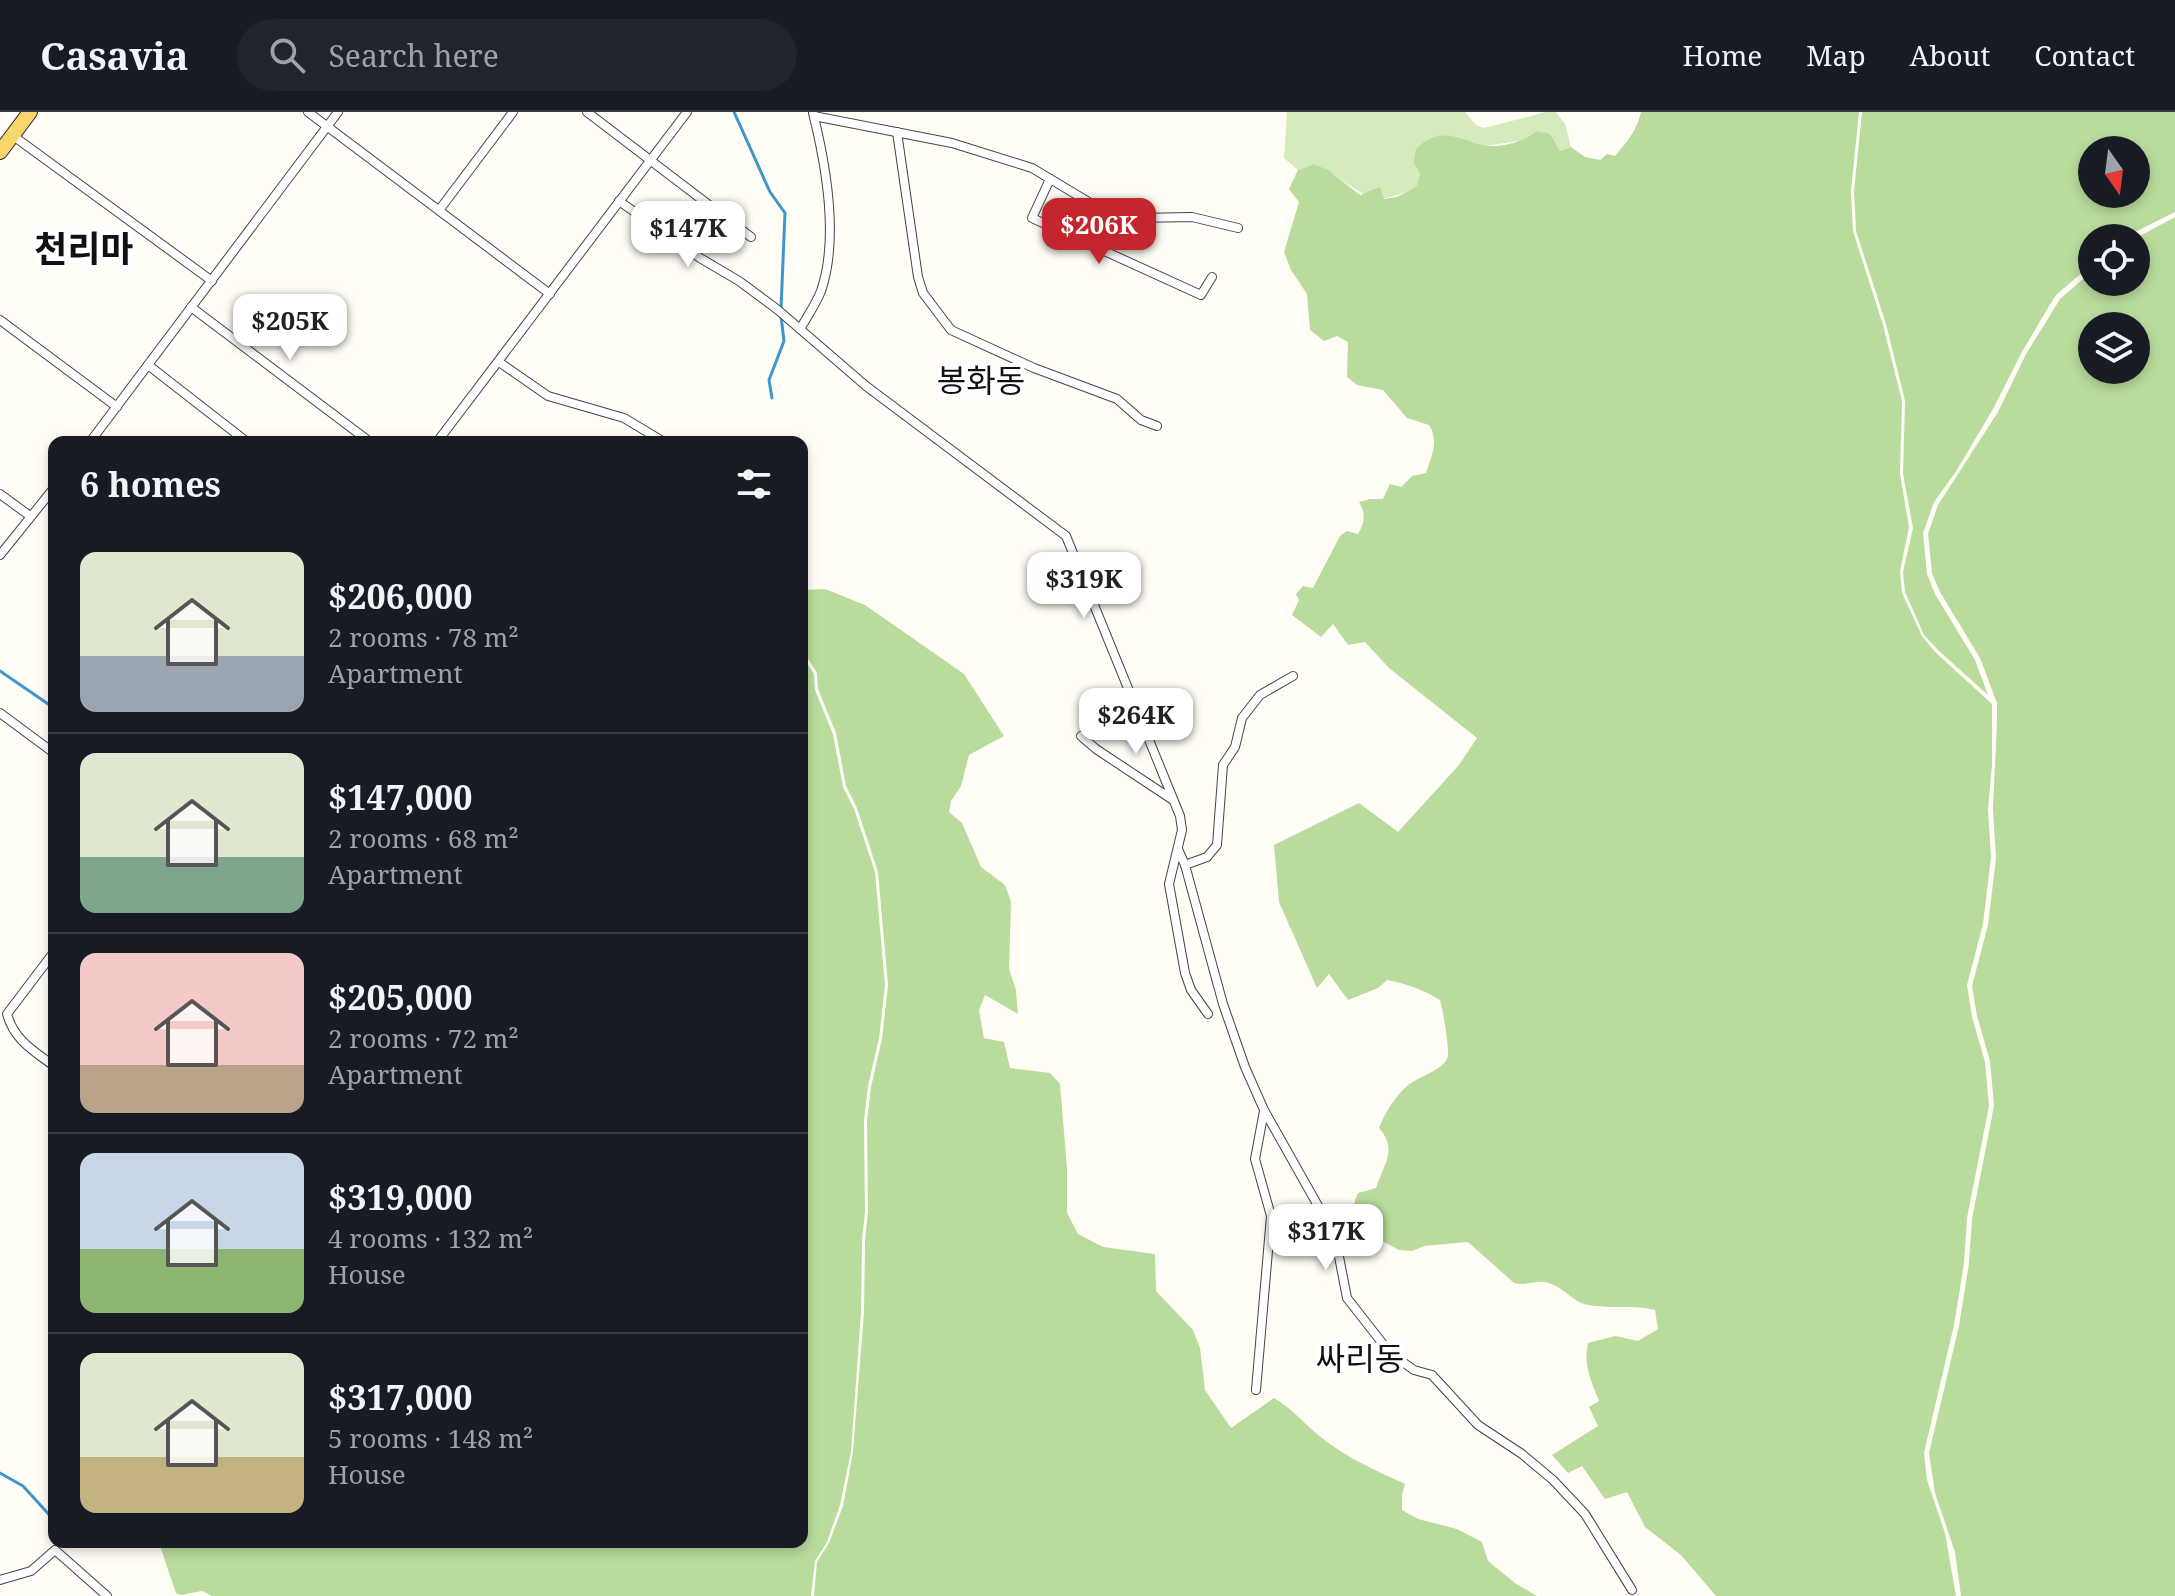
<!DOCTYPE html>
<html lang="en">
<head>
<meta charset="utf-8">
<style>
	:root { --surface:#171b24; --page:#20242c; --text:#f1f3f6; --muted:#9ea1a6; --line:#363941; --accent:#c4262e }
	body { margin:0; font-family:"Noto Serif","Noto Sans KR",serif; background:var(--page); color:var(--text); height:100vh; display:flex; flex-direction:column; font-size:30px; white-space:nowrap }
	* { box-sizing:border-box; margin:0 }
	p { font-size:26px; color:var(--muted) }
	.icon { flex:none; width:44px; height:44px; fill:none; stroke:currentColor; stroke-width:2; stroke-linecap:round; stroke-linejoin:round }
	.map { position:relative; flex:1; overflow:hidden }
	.panel { position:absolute; left:48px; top:324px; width:760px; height:1112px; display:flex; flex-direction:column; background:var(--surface); border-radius:16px; box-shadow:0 4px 12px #0003 }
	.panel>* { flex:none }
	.needle { width:52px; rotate:166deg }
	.buttons { position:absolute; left:2078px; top:24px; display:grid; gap:16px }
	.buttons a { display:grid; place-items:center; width:72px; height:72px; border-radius:50%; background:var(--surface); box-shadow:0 4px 12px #0003; font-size:40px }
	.price { position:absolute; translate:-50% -68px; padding:0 18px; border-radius:16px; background:#fff; color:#222; font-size:26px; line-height:52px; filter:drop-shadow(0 2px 4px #0008) }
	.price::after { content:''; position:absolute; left:50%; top:48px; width:24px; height:18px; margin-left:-12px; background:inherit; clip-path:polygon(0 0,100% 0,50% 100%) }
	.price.active { background:var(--accent); color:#fff }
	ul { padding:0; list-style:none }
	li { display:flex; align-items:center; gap:24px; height:200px; padding:0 32px }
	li+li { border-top:2px solid var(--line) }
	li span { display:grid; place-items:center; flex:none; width:224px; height:160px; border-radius:16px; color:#555 }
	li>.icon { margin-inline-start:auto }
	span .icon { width:96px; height:96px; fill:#fffc; stroke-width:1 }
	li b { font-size:34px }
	h2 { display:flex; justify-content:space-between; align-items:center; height:96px; padding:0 32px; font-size:34px }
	header { display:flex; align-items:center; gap:48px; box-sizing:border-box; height:112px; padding:0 40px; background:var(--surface); border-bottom:2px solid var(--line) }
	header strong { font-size:38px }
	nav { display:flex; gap:44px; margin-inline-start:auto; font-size:28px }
	.search { width:560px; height:72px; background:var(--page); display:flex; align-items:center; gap:20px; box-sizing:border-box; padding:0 28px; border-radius:44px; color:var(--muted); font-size:30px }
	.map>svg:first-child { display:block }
	.green { fill:#d5ebbd }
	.forest { fill:#b9dc9c; fill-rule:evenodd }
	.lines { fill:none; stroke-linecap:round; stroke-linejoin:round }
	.stream { stroke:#3f96cf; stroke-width:3 }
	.street-casing { stroke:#444; stroke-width:10 }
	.primary-casing { stroke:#222; stroke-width:16 }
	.street { stroke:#fff; stroke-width:8 }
	.primary { stroke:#f9d66b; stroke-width:14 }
	.labels { text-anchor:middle; stroke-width:8; stroke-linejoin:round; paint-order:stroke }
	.quarter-label { font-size:32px; fill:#111; stroke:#fff }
	.district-label { font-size:36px; font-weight:bold; fill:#111; stroke:#fff }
</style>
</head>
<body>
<header>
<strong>Casavia</strong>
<div class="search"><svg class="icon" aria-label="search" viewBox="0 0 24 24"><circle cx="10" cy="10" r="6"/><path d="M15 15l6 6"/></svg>Search here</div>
<nav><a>Home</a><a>Map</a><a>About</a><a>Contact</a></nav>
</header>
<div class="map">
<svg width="2175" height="1484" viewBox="0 0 2175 1484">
	<rect width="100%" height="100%" fill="#fffdf5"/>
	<path class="green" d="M 1287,0 L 1465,0 L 1476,13 L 1484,16 L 1546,0 L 1556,0 L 1565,12 L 1571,35 L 1560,39 L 1526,28 L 1484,34 L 1452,24 L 1421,62 L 1417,74 C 1365,104 1358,71 1314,52 L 1298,58 L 1284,46 Z"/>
	<g class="forest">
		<path d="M 1641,0 L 1859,0 L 1851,79 L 1853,119 L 1883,213 L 1902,289 L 1900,362 L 1909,415 L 1900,459 L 1902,481 L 1922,524 L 1935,540 L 1992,592 L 1992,653 L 1988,697 L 1991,745 L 1983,812 L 1967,873 L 1972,905 L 1985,950 L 1989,994 L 1967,1106 L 1964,1151 L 1954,1213 L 1924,1341 L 1927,1368 L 1945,1421 L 1956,1484 L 1716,1484 L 1681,1443 L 1645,1415 L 1627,1380 L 1605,1387 L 1582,1354 L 1568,1361 L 1552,1343 L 1598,1314 L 1589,1295 L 1599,1289 C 1591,1268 1583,1254 1588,1231 L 1615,1224 L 1638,1229 L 1658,1217 L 1655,1198 C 1632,1192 1607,1198 1584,1192 C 1572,1188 1563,1176 1551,1172 C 1538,1166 1527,1175 1514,1171 L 1468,1130 L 1424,1134 L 1412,1139 L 1399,1138 L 1369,1122 L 1363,1128 L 1358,1129 L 1363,1112 C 1355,1100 1351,1095 1358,1081 L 1376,1076 C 1384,1051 1398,1038 1379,1016 C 1386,999 1394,986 1407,974 C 1417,965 1445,958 1448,944 C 1449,935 1443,897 1440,888 C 1422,877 1407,872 1387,868 L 1378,876 L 1348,888 L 1329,862 L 1317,876 L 1279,790 L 1274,733 L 1359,691 L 1398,720 L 1459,653 L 1477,626 L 1389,556 L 1365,530 L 1348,533 L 1333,512 L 1321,525 L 1292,503 L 1299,488 L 1296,482 L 1303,474 L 1313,476 L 1340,424 L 1347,419 L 1358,422 C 1365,410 1366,402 1359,390 L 1370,387 L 1383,387 L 1390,372 L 1401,375 L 1412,364 L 1426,361 C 1432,343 1439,329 1429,313 L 1407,306 L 1383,278 L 1357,273 L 1347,265 L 1348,230 L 1337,224 L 1324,229 L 1310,218 L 1307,182 L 1291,158 L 1284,140 L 1299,90 L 1289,77 L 1298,58 L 1314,52 L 1328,58 L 1360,83 L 1380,75 L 1384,87 L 1397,85 L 1417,74 L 1420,62 L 1414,51 L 1416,37 C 1420,34 1426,27 1432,26 C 1450,19 1465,29 1482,33 C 1500,37 1524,30 1537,19 L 1550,22 L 1560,39 L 1571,35 L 1585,45 L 1600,48 L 1607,42 L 1615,44 C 1627,30 1637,18 1641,0 Z"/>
		<path d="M 1862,0 L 2175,0 L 2175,100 L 2123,126 L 2092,126 L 2092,152 L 2056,183 L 2049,194 L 2022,240 L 1993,297 L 1955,361 L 1934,390 L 1923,421 L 1927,462 L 1935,482 L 1975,548 L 1988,583 L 1938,538 L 1924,523 L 1905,480 L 1903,460 L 1913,416 L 1903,362 L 1905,289 L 1886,212 L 1856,119 L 1854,79 ZM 2092,38 L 2136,38 L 2136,82 L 2092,82 Z"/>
		<path d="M 2175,105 L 2175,1484 L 1961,1484 L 1955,1440 L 1935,1381 L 1929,1341 L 1959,1214 L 1969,1151 L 1972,1107 L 1994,994 L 1990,949 L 1977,904 L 1972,874 L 1988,813 L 1996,746 L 1993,696 L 1997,610 L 1997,591 L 1980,546 L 1940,480 L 1932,461 L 1928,422 L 1938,393 L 1998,300 L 2026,242 L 2054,197 L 2060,187 L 2092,159 L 2092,170 L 2136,170 L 2136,126 ZM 2092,214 L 2136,214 L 2136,258 L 2092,258 Z"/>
		<path d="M 825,477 L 865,493 L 964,562 L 1004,624 L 969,643 L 961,674 L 951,689 L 949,700 L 962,711 L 981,755 L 1005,773 L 1011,790 L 1009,857 L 1016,878 L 1018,902 L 985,883 L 979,898 L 984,926 L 1004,930 L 1010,956 L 1050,961 L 1060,972 L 1067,1056 L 1067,1101 L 1078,1122 L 1103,1135 L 1155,1142 L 1156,1179 L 1193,1218 L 1200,1236 L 1205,1278 L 1231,1316 L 1274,1286 C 1293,1297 1305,1313 1322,1326 C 1347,1346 1377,1359 1405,1372 L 1402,1383 L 1402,1398 L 1418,1407 L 1457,1417 L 1482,1430 L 1488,1449 L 1515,1471 L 1537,1484 L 814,1484 L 817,1450 L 829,1431 L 843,1394 L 853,1340 L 864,1200 L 865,1128 L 868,1100 L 867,1009 L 871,975 L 882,927 L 888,873 L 878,760 L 857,696 L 846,674 L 836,621 L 818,577 L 817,561 L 802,537 L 802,478 Z"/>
		<polygon points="802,543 814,562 815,578 833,622 843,675 854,697 875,760 885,873 879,926 868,974 864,1009 865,1100 862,1128 861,1200 851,1340 840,1393 827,1430 815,1449 811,1484 212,1484 202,1479 181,1483 176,1481 160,1434 166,1430 802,1430"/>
	</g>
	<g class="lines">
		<g class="stream">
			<polyline points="734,0 770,80 785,101 781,197"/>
			<polyline points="772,286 769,268 784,229 781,204"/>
			<polyline points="0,559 54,596"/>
			<polyline points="0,1361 23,1374 54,1408"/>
			<polyline points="64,1430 64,1433"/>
		</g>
		<g class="street-casing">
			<g id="street">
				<polyline points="308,0 550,182"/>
				<polyline points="587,0 751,125"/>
				<polyline points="814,4 952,31 1032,56 1097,95 1119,104 1137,106 1192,105 1238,116"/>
				<polyline points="897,20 918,165 923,181 951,218 1034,256 1117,287 1141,308 1157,314"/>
				<polyline points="12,23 212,169"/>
				<polyline points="1050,67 1032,106 1201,183 1212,165"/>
				<polyline points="619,89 700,146 739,169 778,198 866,274 1066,424 1180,704 1182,718 1169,772 1185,861 1191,878 1208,902"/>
				<polyline points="440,97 513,0"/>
				<polyline points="191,195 370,330"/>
				<polyline points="0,208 117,295"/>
				<path d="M 800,217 C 807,205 816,192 821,179 C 839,127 826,53 813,1"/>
				<polyline points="499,250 548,284 624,306 664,330"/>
				<polyline points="148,253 247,330"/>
				<polyline points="90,330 338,0"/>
				<polyline points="437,330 687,0"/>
				<polyline points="0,382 30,404"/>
				<polyline points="0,443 54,376"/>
				<polyline points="0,601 54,641"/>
				<polyline points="1081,624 1096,637 1173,688"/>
				<polyline points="1178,737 1185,753 1223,892 1245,955 1264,998 1335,1124 1347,1186 1390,1241 1414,1258 1432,1263 1478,1313 1522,1342 1553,1368 1585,1402 1632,1478"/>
				<polyline points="1185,753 1207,745 1217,733 1223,653 1235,635 1242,606 1260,583 1293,564"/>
				<path d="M 54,840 L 7,902 C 14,928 34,939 54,954"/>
				<polyline points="1256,1278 1271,1104 1255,1047 1264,999"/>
				<polyline points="0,1468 31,1459 55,1438 107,1484"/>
			</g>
		</g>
		<g class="primary-casing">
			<polyline id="primary" points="0,40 30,0"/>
		</g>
		<use href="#street" class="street"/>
		<use href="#primary" class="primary"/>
	</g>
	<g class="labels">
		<g class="quarter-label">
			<text x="981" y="280">봉화동</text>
			<text x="1360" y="1258">싸리동</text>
		</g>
		<g class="district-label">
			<text x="84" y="150">천리마</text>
		</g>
	</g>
</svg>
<div class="buttons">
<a><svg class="needle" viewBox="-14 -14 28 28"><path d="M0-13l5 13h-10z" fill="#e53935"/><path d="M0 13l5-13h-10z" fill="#9ea1a6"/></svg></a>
<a><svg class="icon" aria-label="locate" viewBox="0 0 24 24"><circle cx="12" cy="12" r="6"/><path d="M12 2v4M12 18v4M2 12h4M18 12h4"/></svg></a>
<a><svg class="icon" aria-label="layers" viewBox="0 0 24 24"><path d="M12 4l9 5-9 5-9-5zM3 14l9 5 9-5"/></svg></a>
</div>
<b class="price active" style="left:1099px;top:154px">$206K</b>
<b class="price" style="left:688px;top:157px">$147K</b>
<b class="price" style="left:290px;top:250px">$205K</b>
<b class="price" style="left:1084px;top:508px">$319K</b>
<b class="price" style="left:1136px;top:644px">$264K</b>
<b class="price" style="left:1326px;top:1160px">$317K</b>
<section class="panel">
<h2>6 homes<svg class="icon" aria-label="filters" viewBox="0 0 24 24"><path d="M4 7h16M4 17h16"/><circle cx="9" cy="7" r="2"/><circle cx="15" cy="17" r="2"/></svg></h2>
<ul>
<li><span style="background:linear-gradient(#dfe7d0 65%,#9aa5b1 0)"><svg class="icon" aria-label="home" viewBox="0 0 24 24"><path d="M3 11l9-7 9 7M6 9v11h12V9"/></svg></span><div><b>$206,000</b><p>2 rooms · 78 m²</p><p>Apartment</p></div></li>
<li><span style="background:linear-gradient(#dfe7d0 65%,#7fa58c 0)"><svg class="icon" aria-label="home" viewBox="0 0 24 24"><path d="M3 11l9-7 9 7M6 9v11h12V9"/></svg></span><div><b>$147,000</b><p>2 rooms · 68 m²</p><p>Apartment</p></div></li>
<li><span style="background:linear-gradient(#f6c9c9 70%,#b9a48a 0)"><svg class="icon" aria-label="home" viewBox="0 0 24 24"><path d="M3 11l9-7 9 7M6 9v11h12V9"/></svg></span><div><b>$205,000</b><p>2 rooms · 72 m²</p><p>Apartment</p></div></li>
<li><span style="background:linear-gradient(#c9d6e8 60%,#8fb573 0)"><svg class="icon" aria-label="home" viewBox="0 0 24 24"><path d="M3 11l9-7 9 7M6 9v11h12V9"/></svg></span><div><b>$319,000</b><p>4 rooms · 132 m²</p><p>House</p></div></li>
<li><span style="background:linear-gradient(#dfe7d0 65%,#c2b280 0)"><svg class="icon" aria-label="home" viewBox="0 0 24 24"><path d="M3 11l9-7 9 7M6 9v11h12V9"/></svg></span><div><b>$317,000</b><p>5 rooms · 148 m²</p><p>House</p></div></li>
</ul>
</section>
</div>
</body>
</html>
